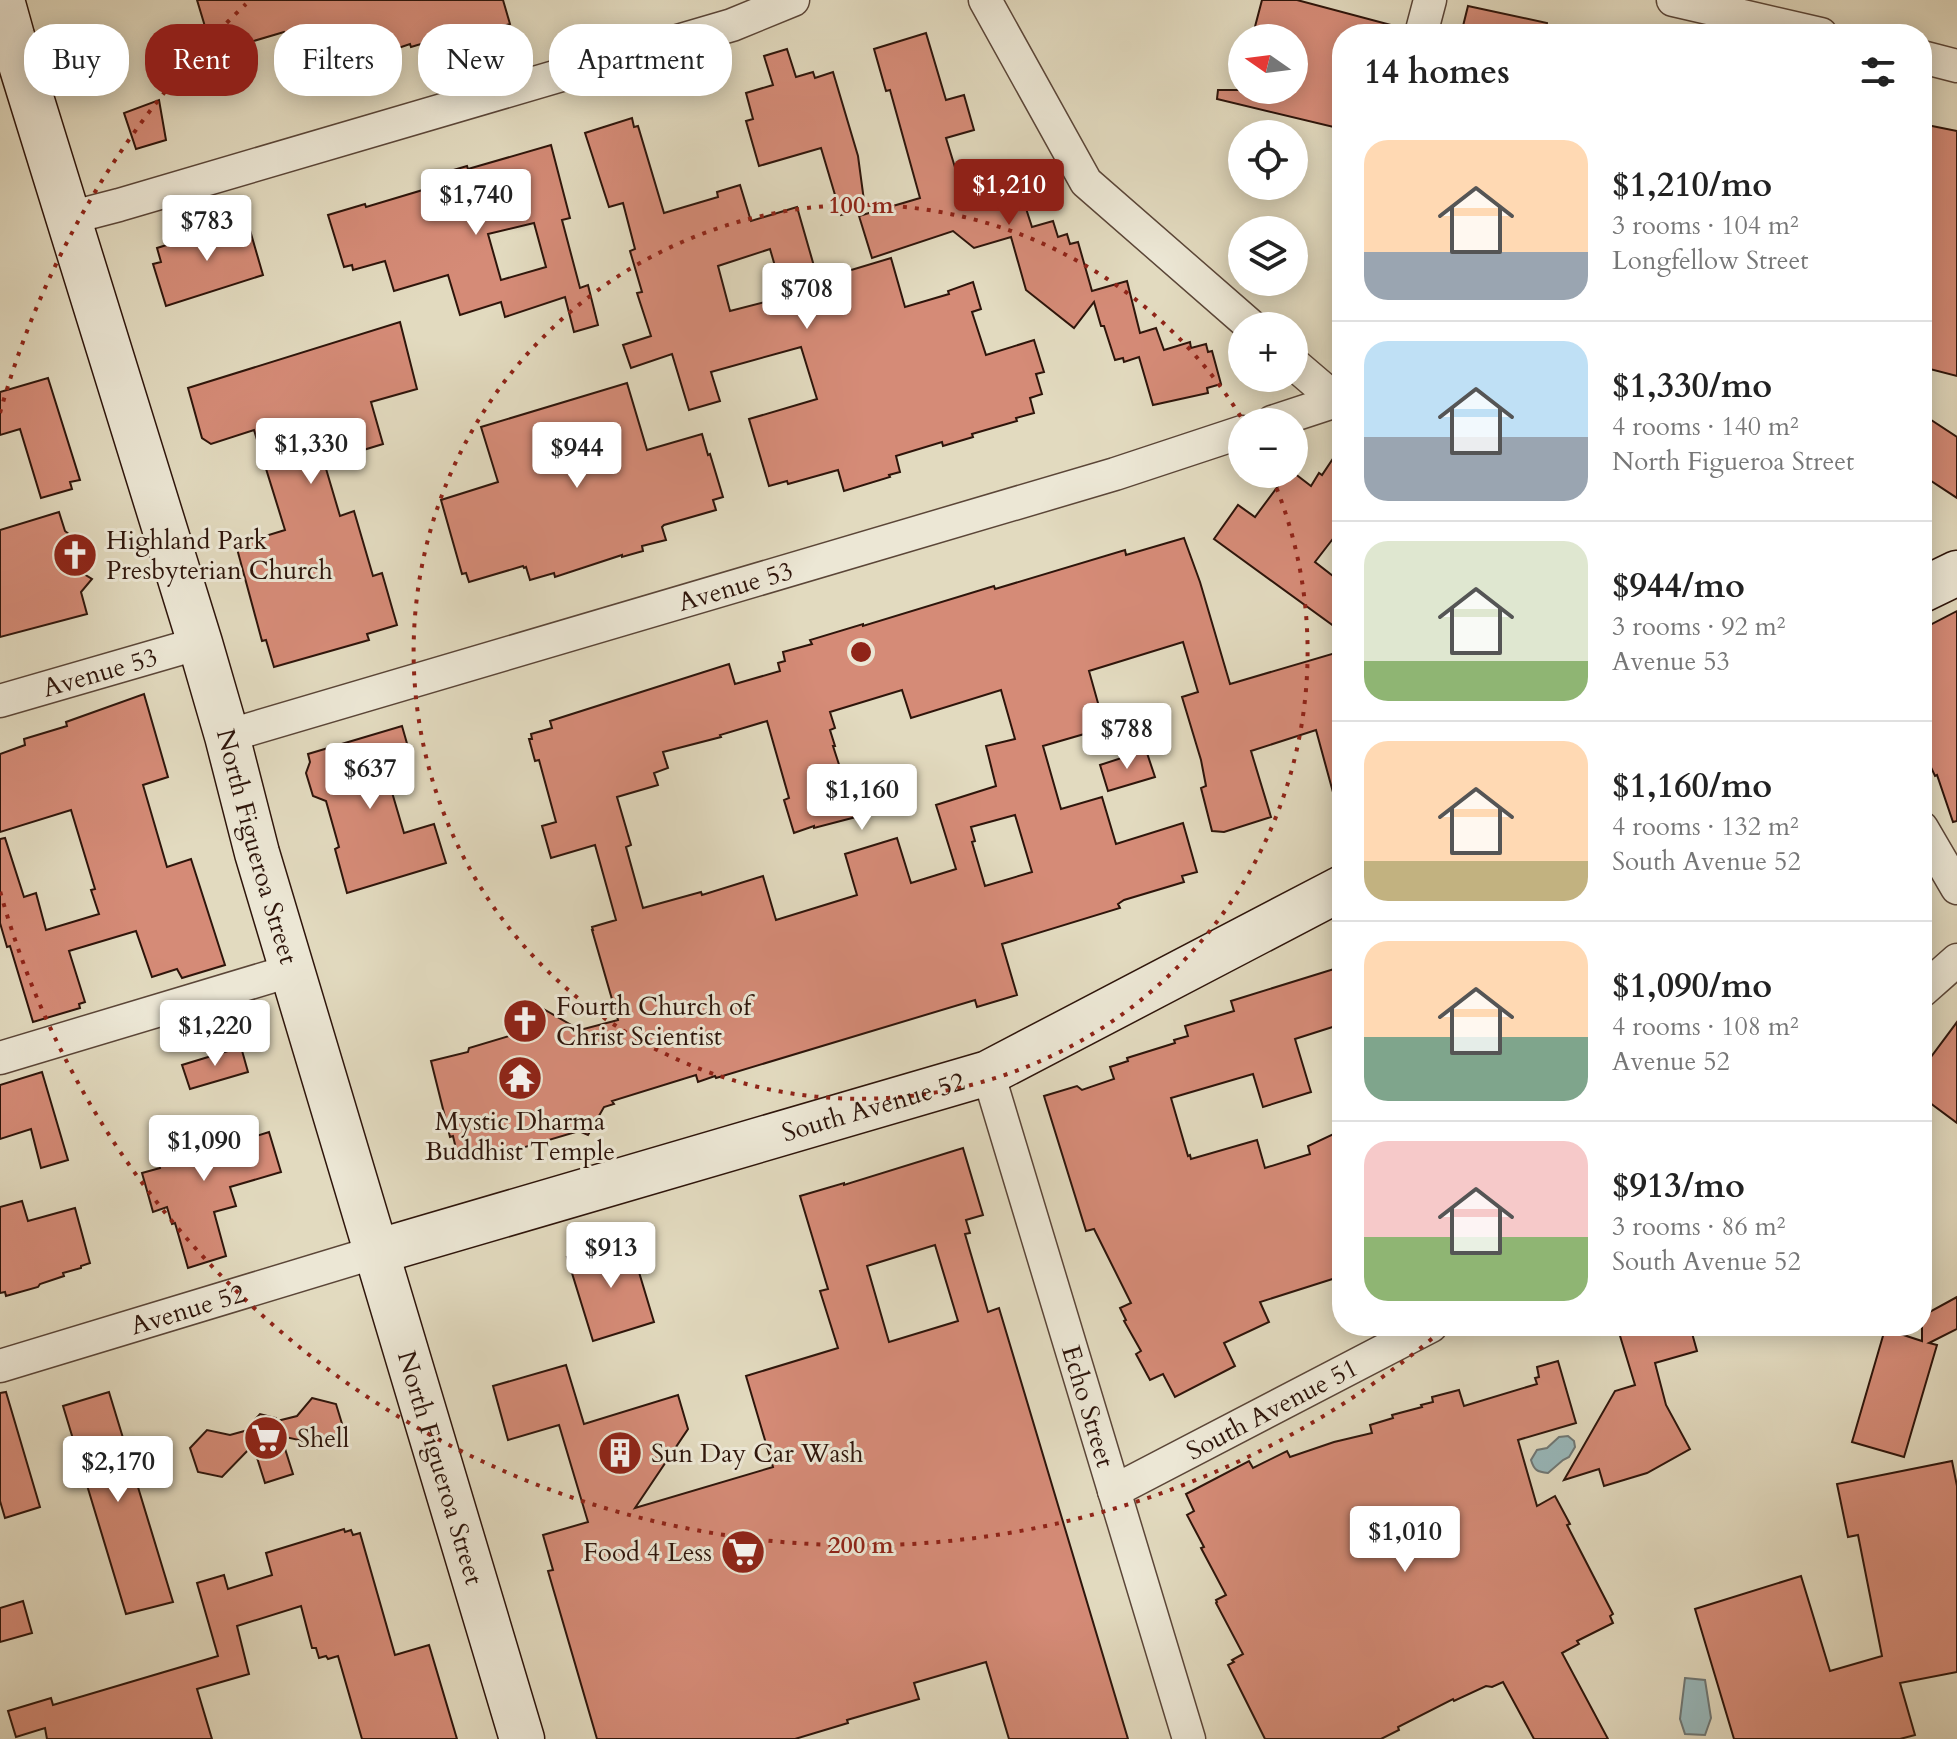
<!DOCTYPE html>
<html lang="en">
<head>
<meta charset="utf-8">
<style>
	:root { --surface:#fff; --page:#f6f6f6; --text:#222; --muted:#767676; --line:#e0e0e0; --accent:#8f2418 }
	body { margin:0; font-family:Cardo,serif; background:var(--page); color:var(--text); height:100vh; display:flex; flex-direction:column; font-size:30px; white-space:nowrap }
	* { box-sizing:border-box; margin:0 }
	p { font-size:26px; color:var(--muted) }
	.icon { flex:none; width:44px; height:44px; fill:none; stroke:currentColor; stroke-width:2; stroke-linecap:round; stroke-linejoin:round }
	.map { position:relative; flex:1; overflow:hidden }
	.panel { position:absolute; left:1332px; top:24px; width:600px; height:1312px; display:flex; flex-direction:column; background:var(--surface); border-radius:32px; box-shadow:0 4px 20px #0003 }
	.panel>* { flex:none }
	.banner { position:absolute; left:24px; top:24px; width:760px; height:72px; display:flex; gap:16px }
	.needle { width:52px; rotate:284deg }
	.controls { position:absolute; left:1228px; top:24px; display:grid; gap:16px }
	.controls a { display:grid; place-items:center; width:80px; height:80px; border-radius:50%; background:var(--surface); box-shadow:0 4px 20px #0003; font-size:40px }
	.price { position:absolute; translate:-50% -68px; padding:0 18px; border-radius:8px; background:#fff; color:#222; font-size:26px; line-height:52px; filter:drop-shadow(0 2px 4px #0008) }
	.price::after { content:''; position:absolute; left:50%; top:48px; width:24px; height:18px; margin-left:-12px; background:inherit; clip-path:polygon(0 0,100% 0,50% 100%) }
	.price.selected { background:var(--accent); color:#fff }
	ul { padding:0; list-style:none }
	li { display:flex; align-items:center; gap:24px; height:200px; padding:0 32px }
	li+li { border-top:2px solid var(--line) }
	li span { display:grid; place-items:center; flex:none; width:224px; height:160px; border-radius:24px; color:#555 }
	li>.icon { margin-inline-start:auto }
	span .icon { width:96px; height:96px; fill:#fffc; stroke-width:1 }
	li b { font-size:34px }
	h2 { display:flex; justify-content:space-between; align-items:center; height:96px; padding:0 32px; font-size:34px }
	.pill { padding:0 28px; border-radius:32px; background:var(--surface); box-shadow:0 4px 20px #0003; font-size:28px; line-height:72px }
	.pill.selected { background:var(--accent); color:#fff }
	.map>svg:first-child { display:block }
	.water { fill:#98b8bb; stroke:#6e7775; stroke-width:2 }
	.building { fill:#d58b77; stroke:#2e150b; stroke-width:2; fill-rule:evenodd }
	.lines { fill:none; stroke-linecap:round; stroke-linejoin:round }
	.street-casing { stroke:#5b4638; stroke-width:35 }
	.secondary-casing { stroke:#2e150b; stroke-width:47 }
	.street { stroke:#ece7d5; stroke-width:32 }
	.secondary { stroke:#ece7d5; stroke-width:44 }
	.ring { fill:none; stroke:#8f2418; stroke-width:4; stroke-dasharray:4 8 }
	.labels { text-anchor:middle; stroke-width:6; stroke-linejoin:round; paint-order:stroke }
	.poi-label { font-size:26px; fill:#2e150b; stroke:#ece7d5; text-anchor:start }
	.street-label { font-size:26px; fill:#2e150b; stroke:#ece7d5 }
	.centre { fill:#8f2418; stroke:#ece7d5; stroke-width:4 }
	.ring-label { font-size:24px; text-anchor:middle; font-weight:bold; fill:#8f2418; stroke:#ece7d5; stroke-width:6; stroke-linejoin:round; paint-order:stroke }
</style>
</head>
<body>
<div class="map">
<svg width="1957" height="1739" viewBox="0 0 1957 1739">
	<rect width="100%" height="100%" fill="#e2dabf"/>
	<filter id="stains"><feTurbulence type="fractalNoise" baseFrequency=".0025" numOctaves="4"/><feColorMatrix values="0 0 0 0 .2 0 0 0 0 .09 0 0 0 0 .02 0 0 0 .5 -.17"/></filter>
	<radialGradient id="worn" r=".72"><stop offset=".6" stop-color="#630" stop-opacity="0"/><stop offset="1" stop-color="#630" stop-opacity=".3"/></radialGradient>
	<g class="water">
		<path d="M 1568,1436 L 1574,1441 L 1575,1447 L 1569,1457 L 1563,1460 L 1548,1473 C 1537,1472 1534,1470 1531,1460 L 1537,1450 L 1547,1448 L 1559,1437 Z"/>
		<polygon points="1685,1678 1705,1680 1711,1718 1705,1735 1685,1734 1680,1719"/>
	</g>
	<g class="building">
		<polygon points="197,0 503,0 510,24 465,37 464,31 411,47 410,44 354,63 355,68 302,84 297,68 295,68 284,32 213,53"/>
		<polygon points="1262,0 1297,0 1391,25 1390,34 1342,34 1342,129 1217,99 1218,90 1294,90 1294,38 1252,38"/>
		<polygon points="1468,6 1547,23 1546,34 1461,34"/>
		<polygon points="926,33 946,100 964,95 974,130 946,138 961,187 986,179 988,186 1015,180 1018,190 1020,190 1032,227 1053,221 1058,237 1067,234 1070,244 1078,242 1092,291 1127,281 1140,333 1156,328 1164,350 1190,342 1191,348 1206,344 1208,352 1212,351 1221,384 1207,388 1208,393 1153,405 1139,357 1124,362 1123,358 1115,360 1104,326 1101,326 1094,302 1074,328 1026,290 1011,237 974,248 953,231 872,258 859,216 920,198 890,90 886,91 874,49"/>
		<polygon points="787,49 796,77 813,72 815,78 833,72 858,156 865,208 841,215 821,148 759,166 746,121 753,119 746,93 773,85 764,56"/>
		<polygon points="159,100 166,140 136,149 124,113"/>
		<path d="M 632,118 L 634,127 L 638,126 L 664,213 L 718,197 L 717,192 L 740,185 L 751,221 L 797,207 L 818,280 L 891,258 L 905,307 L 949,294 L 948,291 L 973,282 L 981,309 L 972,312 L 986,355 L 1034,340 L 1044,372 L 1036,374 L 1042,394 L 1030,398 L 1034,413 L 1016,418 L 1017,421 L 972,434 L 973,437 L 943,446 L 942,442 L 896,456 L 900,472 L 889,475 L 890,477 L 844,491 L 838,470 L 788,484 L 787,481 L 769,486 L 749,419 L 817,399 L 801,347 L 711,372 L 720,401 L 689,410 L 672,354 L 631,368 L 623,345 L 651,336 L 637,293 L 642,292 L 630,251 L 635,249 L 623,203 L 609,207 L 585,133 ZM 770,249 L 784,297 L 730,311 L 718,266 Z"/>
		<polygon points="1922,124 1957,131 1957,376 1922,367"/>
		<path d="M 551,145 L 570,218 L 562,220 L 580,288 L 588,285 L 598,325 L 574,332 L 565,297 L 505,317 L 501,302 L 460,315 L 448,275 L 394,291 L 385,261 L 353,270 L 352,265 L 344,267 L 328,215 L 365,204 L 366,207 L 426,189 L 423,179 L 467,166 L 468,169 ZM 534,223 L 546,267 L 501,280 L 488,234 Z"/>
		<polygon points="247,220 263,275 166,306 153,264 161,262 157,248"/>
		<polygon points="400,322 417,389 371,402 383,444 324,462 340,516 354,511 373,576 382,573 397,625 367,634 369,640 274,667 266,640 262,641 236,545 285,530 254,430 211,444 202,438 188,388"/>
		<polygon points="48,378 80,480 70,482 72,489 41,498 20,429 0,435 0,392"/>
		<polygon points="627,383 647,450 702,434 708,455 710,454 723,497 713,500 716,510 664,525 662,527 666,540 642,546 643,551 622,557 622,555 555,577 554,573 530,580 526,567 524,568 523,566 469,582 466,573 462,574 441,500 498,482 481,427"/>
		<polygon points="1922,414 1957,437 1957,498 1922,475"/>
		<polygon points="1342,445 1342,527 1315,562 1342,583 1342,632 1214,539 1238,505 1255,517 1287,474 1294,473 1311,486 1319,473 1322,475"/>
		<polygon points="59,512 65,531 80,543 77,549 84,574 92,579 81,592 87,614 0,637 0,530"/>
		<path d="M 1184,538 L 1200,582 L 1230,684 L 1342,651 L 1342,795 L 1334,796 L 1316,730 L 1251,751 L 1271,817 L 1224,832 L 1212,831 L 1201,788 L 1206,786 L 1201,760 L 1182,697 L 1198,692 L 1183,642 L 1089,671 L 1105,728 L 1043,746 L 1061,809 L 1102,797 L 1116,844 L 1183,823 L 1197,872 L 1182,876 L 1184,882 L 1124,900 L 1118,904 L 1120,908 L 1002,944 L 1017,995 L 977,1007 L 975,1000 L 716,1078 L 715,1076 L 698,1082 L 696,1075 L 612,1101 L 614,1104 L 604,1107 L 588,1135 L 579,1131 L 501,1154 L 496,1151 L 463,1160 L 460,1152 L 457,1153 L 453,1136 L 450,1137 L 431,1061 L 468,1052 L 469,1048 L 526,1031 L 540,1007 L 580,1030 L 618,1020 L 592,930 L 593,930 L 592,927 L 616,920 L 595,845 L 551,858 L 542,826 L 556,822 L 539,760 L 535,761 L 529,739 L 532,739 L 531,734 L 552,728 L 550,721 L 729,664 L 735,684 L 780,671 L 778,663 L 785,661 L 783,652 L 812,644 L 810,640 L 863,624 L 863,626 L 994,586 L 995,589 L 1125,550 L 1126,555 ZM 902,690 L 911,718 L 1001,690 L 1015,739 L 986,746 L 996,786 L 936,805 L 956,869 L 911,883 L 897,838 L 845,854 L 857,895 L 776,920 L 763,876 L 702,895 L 701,892 L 643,908 L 626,847 L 631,845 L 617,797 L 658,785 L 654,773 L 668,768 L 663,752 L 721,737 L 720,735 L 767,721 L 789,798 L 784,800 L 794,833 L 814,826 L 814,828 L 856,817 L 833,746 L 835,746 L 830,730 L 835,728 L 830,712 ZM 1015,815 L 1032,872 L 985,886 L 972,842 L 975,841 L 971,827 Z"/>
		<polygon points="1957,611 1957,821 1953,822 1937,775 1935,776 1922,748 1922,629"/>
		<polygon points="144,694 168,777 143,785 167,867 191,859 225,965 182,978 177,969 152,977 136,931 69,951 85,1002 79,1004 80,1008 33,1022 10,946 7,947 0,923 0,839 5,838 24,897 36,893 46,930 99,914 91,890 95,889 71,810 0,832 0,754 25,745 24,739 67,726 66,722"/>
		<polygon points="402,726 410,754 391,760 394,770 386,772 404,833 434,824 446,863 347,893 335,849 339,847 326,801 313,796 306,773 310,762 308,754"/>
		<polygon points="1146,750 1155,777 1108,791 1100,765"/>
		<polygon points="1334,969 1342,996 1342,1024 1295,1039 1311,1092 1263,1107 1253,1074 1171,1098 1188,1156 1190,1155 1191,1159 1257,1140 1265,1168 1310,1154 1308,1146 1342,1130 1342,1276 1260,1302 1269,1322 1224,1343 1235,1366 1175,1397 1163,1374 1150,1380 1136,1354 1141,1351 1124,1321 1126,1320 1120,1308 1131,1303 1094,1229 1086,1231 1044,1096 1077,1086 1082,1090 1114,1079 1110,1067 1128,1061 1127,1058 1175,1043 1174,1040 1188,1036 1185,1026 1234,1011 1231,1001"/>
		<polygon points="1957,1022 1957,1123 1922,1097 1922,1069"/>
		<polygon points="241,1047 248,1072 190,1089 182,1065"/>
		<polygon points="42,1072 68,1160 41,1168 31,1129 0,1139 0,1085"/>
		<polygon points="209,1120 217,1146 219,1148 269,1132 281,1172 230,1187 236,1206 214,1212 226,1256 188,1268 175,1223 172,1224 167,1207 153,1212 142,1173 160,1168 151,1137"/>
		<path d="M 963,1148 L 983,1215 L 966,1220 L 970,1233 L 965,1234 L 988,1312 L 999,1308 L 1128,1739 L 1009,1739 L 986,1662 L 914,1683 L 919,1699 L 847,1720 L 848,1723 L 795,1739 L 597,1739 L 548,1571 L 553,1570 L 543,1535 L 588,1522 L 559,1425 L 508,1440 L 493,1386 L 566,1365 L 584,1424 L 678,1395 L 688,1429 L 635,1508 L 773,1467 L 746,1376 L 838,1348 L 820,1291 L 828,1289 L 800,1196 L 844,1183 L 844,1185 ZM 935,1245 L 958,1321 L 889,1342 L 867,1266 Z"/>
		<polygon points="22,1201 28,1221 75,1208 90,1263 81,1266 81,1268 63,1273 64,1276 40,1284 38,1287 6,1296 5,1292 0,1293 0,1207"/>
		<polygon points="629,1239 654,1322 593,1341 567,1257"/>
		<polygon points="1957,1297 1957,1329 1929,1343 1937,1345 1904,1457 1852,1442 1885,1329 1922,1341 1922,1316"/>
		<polygon points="1617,1326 1690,1326 1697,1351 1655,1363 1666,1405 1690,1449 1647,1473 1604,1486 1599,1469 1564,1480 1615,1391 1635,1385"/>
		<polygon points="1558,1361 1576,1423 1518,1440 1537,1506 1555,1496 1570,1524 1567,1525 1613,1614 1610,1616 1613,1623 1577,1641 1579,1644 1562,1653 1608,1739 1534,1739 1503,1682 1492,1687 1486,1686 1454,1701 1453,1699 1398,1727 1399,1730 1381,1739 1265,1739 1228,1665 1234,1662 1232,1660 1243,1654 1216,1603 1217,1602 1216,1600 1226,1595 1201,1548 1204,1547 1187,1515 1194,1511 1186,1494 1249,1461 1253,1468 1287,1451 1290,1457 1334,1442 1372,1433 1370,1425 1393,1418 1392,1415 1422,1407 1421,1405 1433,1402 1432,1397 1459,1390 1464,1406 1537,1384 1535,1378 1539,1377 1537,1367"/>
		<polygon points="6,1392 40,1507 5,1518 0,1501 0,1393"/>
		<polygon points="109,1392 173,1602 126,1614 63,1406"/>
		<polygon points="312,1398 336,1404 343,1427 326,1446 281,1436 293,1474 265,1483 253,1445 222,1477 198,1472 190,1448 207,1430 230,1435 248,1430 247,1428 260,1414 276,1418 277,1421 297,1416"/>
		<polygon points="1952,1461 1957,1486 1957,1672 1900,1683 1915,1735 1900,1739 1734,1739 1695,1609 1801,1576 1830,1671 1882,1656 1858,1535 1848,1537 1837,1484"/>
		<polygon points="344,1529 345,1532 351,1530 353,1535 360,1533 395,1655 429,1645 457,1739 362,1739 338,1656 328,1659 326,1656 319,1658 316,1648 312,1648 301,1606 237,1626 249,1674 197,1689 212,1739 47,1739 45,1728 16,1737 8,1711 51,1698 53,1705 218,1656 197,1583 224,1575 228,1589 272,1575 266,1553"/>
		<polygon points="23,1601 32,1633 0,1642 0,1608"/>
	</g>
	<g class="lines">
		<g class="street-casing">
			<g id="street">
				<polyline points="985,0 1086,182 1251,326"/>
				<polyline points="1673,0 1821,34"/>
				<polyline points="1421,34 1430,0"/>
				<polyline points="1922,57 1957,66"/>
				<polyline points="69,218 119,205 732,25 793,0"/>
				<polyline points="1294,364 1342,405"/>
				<polyline points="1272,422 1336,401"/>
				<path id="s1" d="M 0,701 L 200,643"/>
				<path id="s2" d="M 227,736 L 1115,474 L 1242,432"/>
				<polyline points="1922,828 1957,888"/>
				<polyline points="1922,991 1957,960"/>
				<polyline points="0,1058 293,970"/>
				<path id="s3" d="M 988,1073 L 1189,1739"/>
				<path id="s4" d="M 0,1366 L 376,1252"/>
				<path id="s5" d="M 1114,1491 L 1431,1326"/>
			</g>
		</g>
		<g class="secondary-casing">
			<g id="secondary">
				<path id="s6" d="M 2,0 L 12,36 L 200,643 L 227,736 L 257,853 L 522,1739"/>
				<polyline points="1922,590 1957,573"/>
				<path id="s7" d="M 376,1252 L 988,1073 L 1342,888"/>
			</g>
		</g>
		<use href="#street" class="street"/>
		<use href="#secondary" class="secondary"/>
	</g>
	<g class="ring">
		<path d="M1272 477A447 447 0 1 1 1244 422"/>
		<path d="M1441 1331A893 893 0 0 1 0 891M0 413A893 893 0 0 1 246 4"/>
	</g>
	<defs>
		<g id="church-disc" transform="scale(2.3)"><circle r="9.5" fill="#8f2418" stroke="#ece7d5"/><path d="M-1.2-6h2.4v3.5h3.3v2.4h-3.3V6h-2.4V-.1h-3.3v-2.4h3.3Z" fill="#fff"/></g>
		<g id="temple-disc" transform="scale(2.3)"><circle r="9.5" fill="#8f2418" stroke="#ece7d5"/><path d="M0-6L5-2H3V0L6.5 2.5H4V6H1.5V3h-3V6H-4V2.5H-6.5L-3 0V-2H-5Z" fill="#fff"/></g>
		<g id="supermarket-disc" transform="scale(2.3)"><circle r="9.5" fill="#8f2418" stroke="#ece7d5"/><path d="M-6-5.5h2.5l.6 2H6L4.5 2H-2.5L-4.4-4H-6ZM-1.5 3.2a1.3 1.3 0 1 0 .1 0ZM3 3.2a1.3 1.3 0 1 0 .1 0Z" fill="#fff"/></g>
		<g id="building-disc" transform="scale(2.3)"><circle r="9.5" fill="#8f2418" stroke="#ece7d5"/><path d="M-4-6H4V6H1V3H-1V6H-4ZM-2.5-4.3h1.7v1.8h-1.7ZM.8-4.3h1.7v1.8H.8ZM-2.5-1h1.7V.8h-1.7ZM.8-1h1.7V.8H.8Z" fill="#fff"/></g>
	</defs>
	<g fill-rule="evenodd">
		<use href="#church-disc" x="75" y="555"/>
		<use href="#church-disc" x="525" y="1021"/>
		<use href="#temple-disc" x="520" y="1078"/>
		<use href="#supermarket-disc" x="266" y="1438"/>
		<use href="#building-disc" x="620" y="1453"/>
		<use href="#supermarket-disc" x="743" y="1552"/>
	</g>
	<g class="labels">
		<g class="poi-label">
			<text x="106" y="549">Highland Park<tspan x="106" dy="30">Presbyterian Church</tspan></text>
			<text x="556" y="1015">Fourth Church of<tspan x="556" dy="30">Christ Scientist</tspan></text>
			<text x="520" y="1130" text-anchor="middle">Mystic Dharma<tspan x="520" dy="30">Buddhist Temple</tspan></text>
			<text x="297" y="1447">Shell</text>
			<text x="651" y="1462">Sun Day Car Wash</text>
			<text x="712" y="1561" text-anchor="end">Food 4 Less</text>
		</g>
		<g class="street-label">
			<text dy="9" stroke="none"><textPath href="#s2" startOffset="530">Avenue 53</textPath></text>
			<text dy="9" stroke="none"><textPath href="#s1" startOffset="104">Avenue 53</textPath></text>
			<text dy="9" stroke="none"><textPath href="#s6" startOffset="884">North Figueroa Street</textPath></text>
			<text dy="9" stroke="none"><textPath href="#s7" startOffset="518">South Avenue 52</textPath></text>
			<text dy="9" stroke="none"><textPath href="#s4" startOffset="196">Avenue 52</textPath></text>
			<text dy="9" stroke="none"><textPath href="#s3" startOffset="348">Echo Street</textPath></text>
			<text dy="9" stroke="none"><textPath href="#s5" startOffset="178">South Avenue 51</textPath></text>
			<text dy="9" stroke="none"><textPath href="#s6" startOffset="1532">North Figueroa Street</textPath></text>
		</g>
	</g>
	<circle cx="861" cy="652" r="12" class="centre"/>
	<g class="ring-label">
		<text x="861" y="213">100 m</text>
		<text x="861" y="1553">200 m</text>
	</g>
	<rect width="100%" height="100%" filter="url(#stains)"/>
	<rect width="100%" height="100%" fill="url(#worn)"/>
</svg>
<div class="controls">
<a><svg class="needle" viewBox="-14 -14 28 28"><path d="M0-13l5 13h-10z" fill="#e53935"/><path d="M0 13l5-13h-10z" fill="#767676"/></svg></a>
<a><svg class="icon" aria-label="locate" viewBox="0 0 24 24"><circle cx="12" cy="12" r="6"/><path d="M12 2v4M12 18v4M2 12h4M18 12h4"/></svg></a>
<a><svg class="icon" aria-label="layers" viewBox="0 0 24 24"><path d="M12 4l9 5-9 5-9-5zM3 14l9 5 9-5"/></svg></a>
<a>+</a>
<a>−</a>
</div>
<b class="price selected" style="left:1009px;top:227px">$1,210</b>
<b class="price" style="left:476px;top:237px">$1,740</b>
<b class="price" style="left:207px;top:263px">$783</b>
<b class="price" style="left:807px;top:331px">$708</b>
<b class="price" style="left:311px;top:486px">$1,330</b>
<b class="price" style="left:577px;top:490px">$944</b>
<b class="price" style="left:1127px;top:771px">$788</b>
<b class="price" style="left:370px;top:811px">$637</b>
<b class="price" style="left:862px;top:832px">$1,160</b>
<b class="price" style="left:215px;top:1068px">$1,220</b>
<b class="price" style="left:204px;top:1183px">$1,090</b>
<b class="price" style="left:611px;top:1290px">$913</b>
<b class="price" style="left:118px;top:1504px">$2,170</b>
<b class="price" style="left:1405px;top:1574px">$1,010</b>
<div class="banner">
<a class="pill">Buy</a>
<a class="pill selected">Rent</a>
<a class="pill">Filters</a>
<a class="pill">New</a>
<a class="pill">Apartment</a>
</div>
<section class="panel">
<h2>14 homes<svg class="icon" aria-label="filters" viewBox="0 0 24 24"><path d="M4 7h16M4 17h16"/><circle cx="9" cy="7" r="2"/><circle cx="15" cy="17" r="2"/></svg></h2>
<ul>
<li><span style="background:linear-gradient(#ffd9b3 70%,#9aa5b1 0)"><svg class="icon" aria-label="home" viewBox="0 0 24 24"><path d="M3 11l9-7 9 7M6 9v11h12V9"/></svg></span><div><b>$1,210/mo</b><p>3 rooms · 104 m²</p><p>Longfellow Street</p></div></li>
<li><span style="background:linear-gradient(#bfe0f5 60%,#9aa5b1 0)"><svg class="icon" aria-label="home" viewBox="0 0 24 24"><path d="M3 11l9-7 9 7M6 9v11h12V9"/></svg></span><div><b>$1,330/mo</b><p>4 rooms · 140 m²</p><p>North Figueroa Street</p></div></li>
<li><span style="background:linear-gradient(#dfe7d0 75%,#8fb573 0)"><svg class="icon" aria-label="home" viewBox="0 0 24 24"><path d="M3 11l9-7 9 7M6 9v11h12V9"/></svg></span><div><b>$944/mo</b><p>3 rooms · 92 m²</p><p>Avenue 53</p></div></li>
<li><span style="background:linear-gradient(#ffd9b3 75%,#c2b280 0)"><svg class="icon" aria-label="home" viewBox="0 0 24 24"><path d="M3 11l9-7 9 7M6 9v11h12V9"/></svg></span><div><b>$1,160/mo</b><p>4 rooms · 132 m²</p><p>South Avenue 52</p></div></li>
<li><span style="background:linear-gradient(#ffd9b3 60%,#7fa58c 0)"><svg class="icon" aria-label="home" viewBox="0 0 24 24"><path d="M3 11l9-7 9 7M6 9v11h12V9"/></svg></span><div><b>$1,090/mo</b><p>4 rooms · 108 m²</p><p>Avenue 52</p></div></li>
<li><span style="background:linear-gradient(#f6c9c9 60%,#8fb573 0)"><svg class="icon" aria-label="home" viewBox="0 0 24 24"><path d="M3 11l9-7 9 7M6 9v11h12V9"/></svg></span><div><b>$913/mo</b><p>3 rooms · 86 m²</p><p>South Avenue 52</p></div></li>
</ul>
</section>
</div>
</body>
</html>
